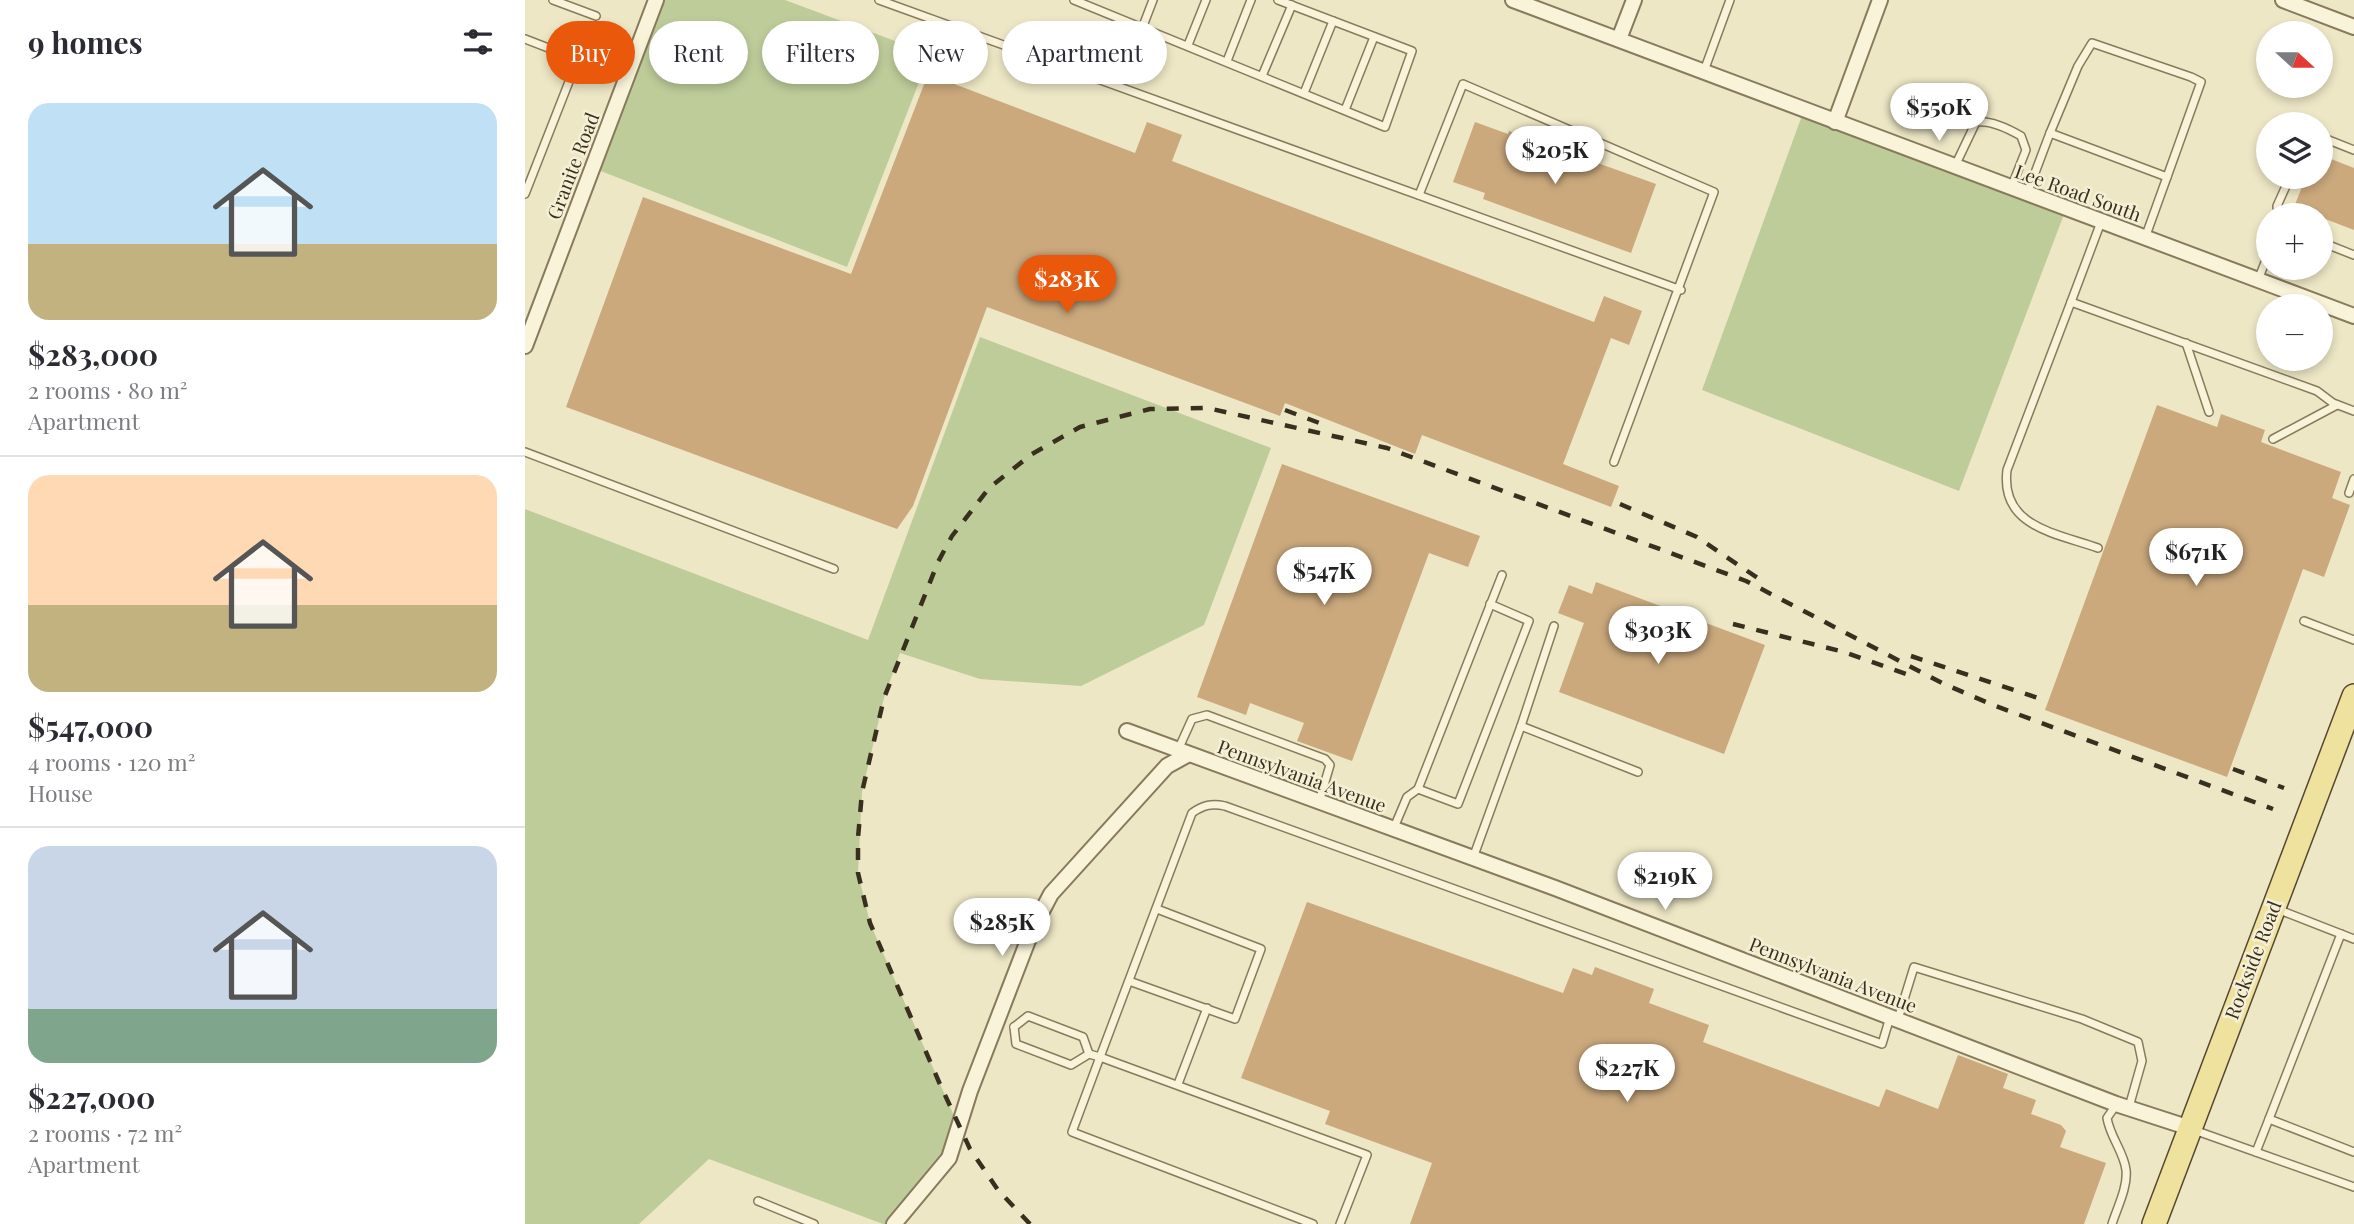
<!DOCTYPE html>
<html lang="en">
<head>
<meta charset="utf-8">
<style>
	:root { --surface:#fff; --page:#f2f2f3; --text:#2b2b33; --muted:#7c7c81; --line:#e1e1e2; --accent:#ea580c }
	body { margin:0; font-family:"Playfair Display",serif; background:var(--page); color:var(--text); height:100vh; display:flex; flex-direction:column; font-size:26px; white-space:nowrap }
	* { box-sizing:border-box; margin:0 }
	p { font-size:23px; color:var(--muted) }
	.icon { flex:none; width:38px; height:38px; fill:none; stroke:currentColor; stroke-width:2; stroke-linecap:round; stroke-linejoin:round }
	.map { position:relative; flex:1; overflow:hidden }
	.drawer { display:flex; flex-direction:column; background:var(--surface); width:525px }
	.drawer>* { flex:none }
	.banner { position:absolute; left:21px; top:21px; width:665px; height:63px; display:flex; gap:14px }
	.needle { width:46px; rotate:111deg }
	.fabs { position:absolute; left:1731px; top:21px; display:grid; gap:14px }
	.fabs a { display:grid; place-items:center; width:77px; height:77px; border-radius:50%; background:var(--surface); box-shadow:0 4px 10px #0003; font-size:35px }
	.price { position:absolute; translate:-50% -60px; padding:0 16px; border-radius:24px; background:#fff; color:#222; font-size:23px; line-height:46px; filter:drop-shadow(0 2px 4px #0008) }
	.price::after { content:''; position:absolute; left:50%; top:42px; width:21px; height:16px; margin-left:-10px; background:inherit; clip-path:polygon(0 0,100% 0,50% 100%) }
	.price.active { background:var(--accent); color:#fff }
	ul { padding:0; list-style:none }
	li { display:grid; align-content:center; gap:14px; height:371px; padding:0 28px }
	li+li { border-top:2px solid var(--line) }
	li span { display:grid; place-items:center; height:217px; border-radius:21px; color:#555 }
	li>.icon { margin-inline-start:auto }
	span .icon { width:126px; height:126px; fill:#fffc; stroke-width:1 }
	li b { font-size:30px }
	h2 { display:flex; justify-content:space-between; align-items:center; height:84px; padding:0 28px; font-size:30px }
	.tag { padding:0 24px; border-radius:32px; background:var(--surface); box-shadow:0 4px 10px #0003; font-size:24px; line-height:63px }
	.tag.active { background:var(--accent); color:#fff }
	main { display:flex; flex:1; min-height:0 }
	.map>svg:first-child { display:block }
	.green { fill:#becc9a }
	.building { fill:#cba97d }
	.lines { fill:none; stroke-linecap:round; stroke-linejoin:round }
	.service-casing { stroke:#887a5c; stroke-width:10 }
	.minor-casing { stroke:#887a5c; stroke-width:18 }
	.primary-casing { stroke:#564730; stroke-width:26 }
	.service { stroke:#f8f3d9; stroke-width:7 }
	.minor { stroke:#f8f3d9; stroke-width:14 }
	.primary { stroke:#efe29f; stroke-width:23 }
	.rail { stroke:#392f1f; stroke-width:4.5; stroke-dasharray:12 12; stroke-linecap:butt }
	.labels { text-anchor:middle; stroke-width:5; stroke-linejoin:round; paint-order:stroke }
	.street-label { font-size:19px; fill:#392f1f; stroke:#f5f0d5 }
</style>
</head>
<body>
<main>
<section class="drawer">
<h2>9 homes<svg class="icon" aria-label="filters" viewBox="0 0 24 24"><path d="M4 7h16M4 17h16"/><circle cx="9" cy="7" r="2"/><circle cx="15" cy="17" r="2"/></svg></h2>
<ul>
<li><span style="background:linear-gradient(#bfe0f5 65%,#c2b280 0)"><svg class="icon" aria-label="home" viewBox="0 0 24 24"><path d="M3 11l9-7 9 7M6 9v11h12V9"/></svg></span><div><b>$283,000</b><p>2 rooms · 80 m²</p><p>Apartment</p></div></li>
<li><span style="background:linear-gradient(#ffd9b3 60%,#c2b280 0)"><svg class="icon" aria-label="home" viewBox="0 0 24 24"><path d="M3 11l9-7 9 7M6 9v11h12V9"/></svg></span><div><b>$547,000</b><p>4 rooms · 120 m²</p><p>House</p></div></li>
<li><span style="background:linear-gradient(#c9d6e8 75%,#7fa58c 0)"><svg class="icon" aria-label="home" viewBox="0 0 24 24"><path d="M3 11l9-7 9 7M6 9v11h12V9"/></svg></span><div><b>$227,000</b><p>2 rooms · 72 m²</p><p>Apartment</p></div></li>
</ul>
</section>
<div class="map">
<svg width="1829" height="1224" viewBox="0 0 1829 1224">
	<rect width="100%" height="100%" fill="#ede7c6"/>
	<g class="green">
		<polygon points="131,0 260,0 405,54 322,267 68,168"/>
		<polygon points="1279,110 1541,209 1434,491 1177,390"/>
		<polygon points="455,337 746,448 679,625 556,686 455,679 375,653 359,698 337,792 333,873 345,923 433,1125 424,1158 369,1224 358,1224 184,1159 114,1224 0,1224 0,509 343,640"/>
	</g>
	<g class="building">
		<polygon points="403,74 610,153 622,122 657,135 647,161 1069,322 1079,296 1117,311 1104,345 1086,338 1038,464 1094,486 1086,507 897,435 890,454 760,403 755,416 462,307 388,506 372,529 41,407 118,197 326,274"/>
		<polygon points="950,122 983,134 984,131 1131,184 1106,253 958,199 960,193 928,182"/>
		<polygon points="1796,155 1829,168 1829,230 1769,207 1781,177 1796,177"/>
		<polygon points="1632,405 1692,427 1696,414 1740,430 1736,442 1816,472 1807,498 1825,505 1799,577 1778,569 1702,777 1520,710"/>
		<polygon points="757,464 955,536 943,567 904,553 827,761 772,741 779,723 725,703 721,715 672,697"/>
		<polygon points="1071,582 1240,645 1199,754 1034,692 1059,623 1033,613 1044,585 1067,594"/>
		<polygon points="782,902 1038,993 1048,968 1067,975 1070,967 1129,989 1124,1003 1184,1025 1178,1042 1354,1107 1361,1089 1413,1109 1433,1055 1483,1074 1478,1088 1511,1100 1506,1114 1536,1125 1541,1131 1535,1147 1581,1163 1559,1224 885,1224 907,1163 800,1124 805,1111 716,1078"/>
	</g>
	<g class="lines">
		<g class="service-casing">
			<g id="service">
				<polyline points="28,0 71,16"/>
				<polyline points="354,0 1156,290"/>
				<polyline points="549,0 860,127 887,51 753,0"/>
				<polyline points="618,26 628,0"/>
				<polyline points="0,39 44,56 49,69 0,194"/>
				<polyline points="663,45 681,0"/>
				<polyline points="702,61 726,0"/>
				<polyline points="1179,71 1205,0"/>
				<polyline points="737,76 767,5"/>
				<polyline points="779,93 808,21"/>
				<polyline points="820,110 849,37"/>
				<polyline points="1525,133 1553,66 1567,43 1666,77 1676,82 1642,177"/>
				<polyline points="1796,137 1829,150"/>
				<path d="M 1430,166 L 1451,122 C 1465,120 1484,129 1496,136 L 1501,150 L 1486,188"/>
				<polyline points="1502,194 1525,133 1642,177 1620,238"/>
				<polyline points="894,195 938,84 1189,192 1089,462"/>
				<polyline points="1753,215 1752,206 1765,177"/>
				<polyline points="1576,222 1546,302 1792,391 1808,403 1829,411"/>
				<polyline points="1796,242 1829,255"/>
				<polyline points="1733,280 1743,255"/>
				<path d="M 1546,302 L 1482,470 C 1475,527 1531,533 1573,548"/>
				<polyline points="1661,343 1684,412"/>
				<polyline points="1748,439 1812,405"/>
				<polyline points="0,452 309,569"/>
				<polyline points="1824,493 1829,479"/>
				<polyline points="1779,621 1829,640"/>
				<polyline points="996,726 1029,626"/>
				<polyline points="653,750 667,719 682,715 800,759 805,765 794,802"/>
				<polyline points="893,789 933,804 1004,621 965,604"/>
				<polyline points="868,830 882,797 893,789 977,575"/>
				<polyline points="948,858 996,726 1113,772"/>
				<polyline points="1752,909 1829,939"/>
				<polyline points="1816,934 1744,1119 1829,1152"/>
				<polyline points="604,981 710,1019 736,949 632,909"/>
				<polyline points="1373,1019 1389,967 1557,1019 1613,1042 1617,1061 1604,1107"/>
				<polyline points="489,1027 491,1044 546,1065 564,1054 575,1057 547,1132 788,1224"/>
				<polyline points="489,1027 503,1016 558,1037 564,1054"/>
				<polyline points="653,1084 682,1008"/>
				<polyline points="1669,1130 1829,1187"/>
				<polyline points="1731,1152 1744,1119"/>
				<polyline points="233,1201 289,1224"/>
				<path d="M 815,1224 L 842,1155 L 575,1057 L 667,813 C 678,805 687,803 700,806 L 1357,1044 L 1365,1017"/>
				<path d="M 1587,1224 C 1592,1208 1603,1187 1601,1170 C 1599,1152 1585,1137 1582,1118 L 1591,1105"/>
			</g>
		</g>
		<g class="minor-casing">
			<g id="minor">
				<polyline points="988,0 1829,316"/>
				<polyline points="1758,0 1829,27"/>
				<polyline points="1094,39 1109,0"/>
				<polyline points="1310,122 1355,0"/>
				<polyline points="0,346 131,0"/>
				<polyline points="602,731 1030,888 1591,1104 1665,1128"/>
				<polyline points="369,1224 424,1158 445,1091 507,930 526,894 642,766 662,755"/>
			</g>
		</g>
		<g class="primary-casing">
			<polyline id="primary" points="1629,1224 1829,696"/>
		</g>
		<use href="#service" class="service"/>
		<use href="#minor" class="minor"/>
		<use href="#primary" class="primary"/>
		<g class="rail">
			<polyline points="760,410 797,424"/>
			<polyline points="1095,504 1172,537 1237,581"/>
			<polyline points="1208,624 1319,652 1392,678"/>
			<polyline points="1386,656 1522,701"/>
			<polyline points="1708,769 1759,788"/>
			<polyline points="505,1224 473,1190 445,1149 414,1082 345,923 333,873 333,838 337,792 359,698 413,562 427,536 464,488 507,454 555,427 625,409 682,408 862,448 1221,581 1417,683 1468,705 1748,809"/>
		</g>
	</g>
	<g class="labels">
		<g class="street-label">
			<text transform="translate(48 166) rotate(-69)" y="7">Granite Road</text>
			<text transform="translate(1553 193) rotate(20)" y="7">Lee Road South</text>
			<text transform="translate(777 776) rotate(20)" y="7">Pennsylvania Avenue</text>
			<text transform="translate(1728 960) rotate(-69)" y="7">Rockside Road</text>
			<text transform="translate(1308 975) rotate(21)" y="7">Pennsylvania Avenue</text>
		</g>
	</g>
</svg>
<div class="fabs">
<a><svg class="needle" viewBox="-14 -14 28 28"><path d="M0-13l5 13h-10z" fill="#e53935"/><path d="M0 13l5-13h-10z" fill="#7c7c81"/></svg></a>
<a><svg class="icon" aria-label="layers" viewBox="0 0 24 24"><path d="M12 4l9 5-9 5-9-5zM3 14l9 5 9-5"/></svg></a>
<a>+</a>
<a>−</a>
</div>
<b class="price" style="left:1414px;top:143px">$550K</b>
<b class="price" style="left:1030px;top:186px">$205K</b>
<b class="price active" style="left:542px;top:315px">$283K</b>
<b class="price" style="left:1671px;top:588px">$671K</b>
<b class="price" style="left:799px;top:607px">$547K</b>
<b class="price" style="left:1133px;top:666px">$303K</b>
<b class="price" style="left:1140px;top:912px">$219K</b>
<b class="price" style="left:477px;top:958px">$285K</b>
<b class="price" style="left:1102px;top:1104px">$227K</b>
<div class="banner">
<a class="tag active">Buy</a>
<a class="tag">Rent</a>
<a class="tag">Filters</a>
<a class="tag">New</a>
<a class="tag">Apartment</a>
</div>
</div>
</main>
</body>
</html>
